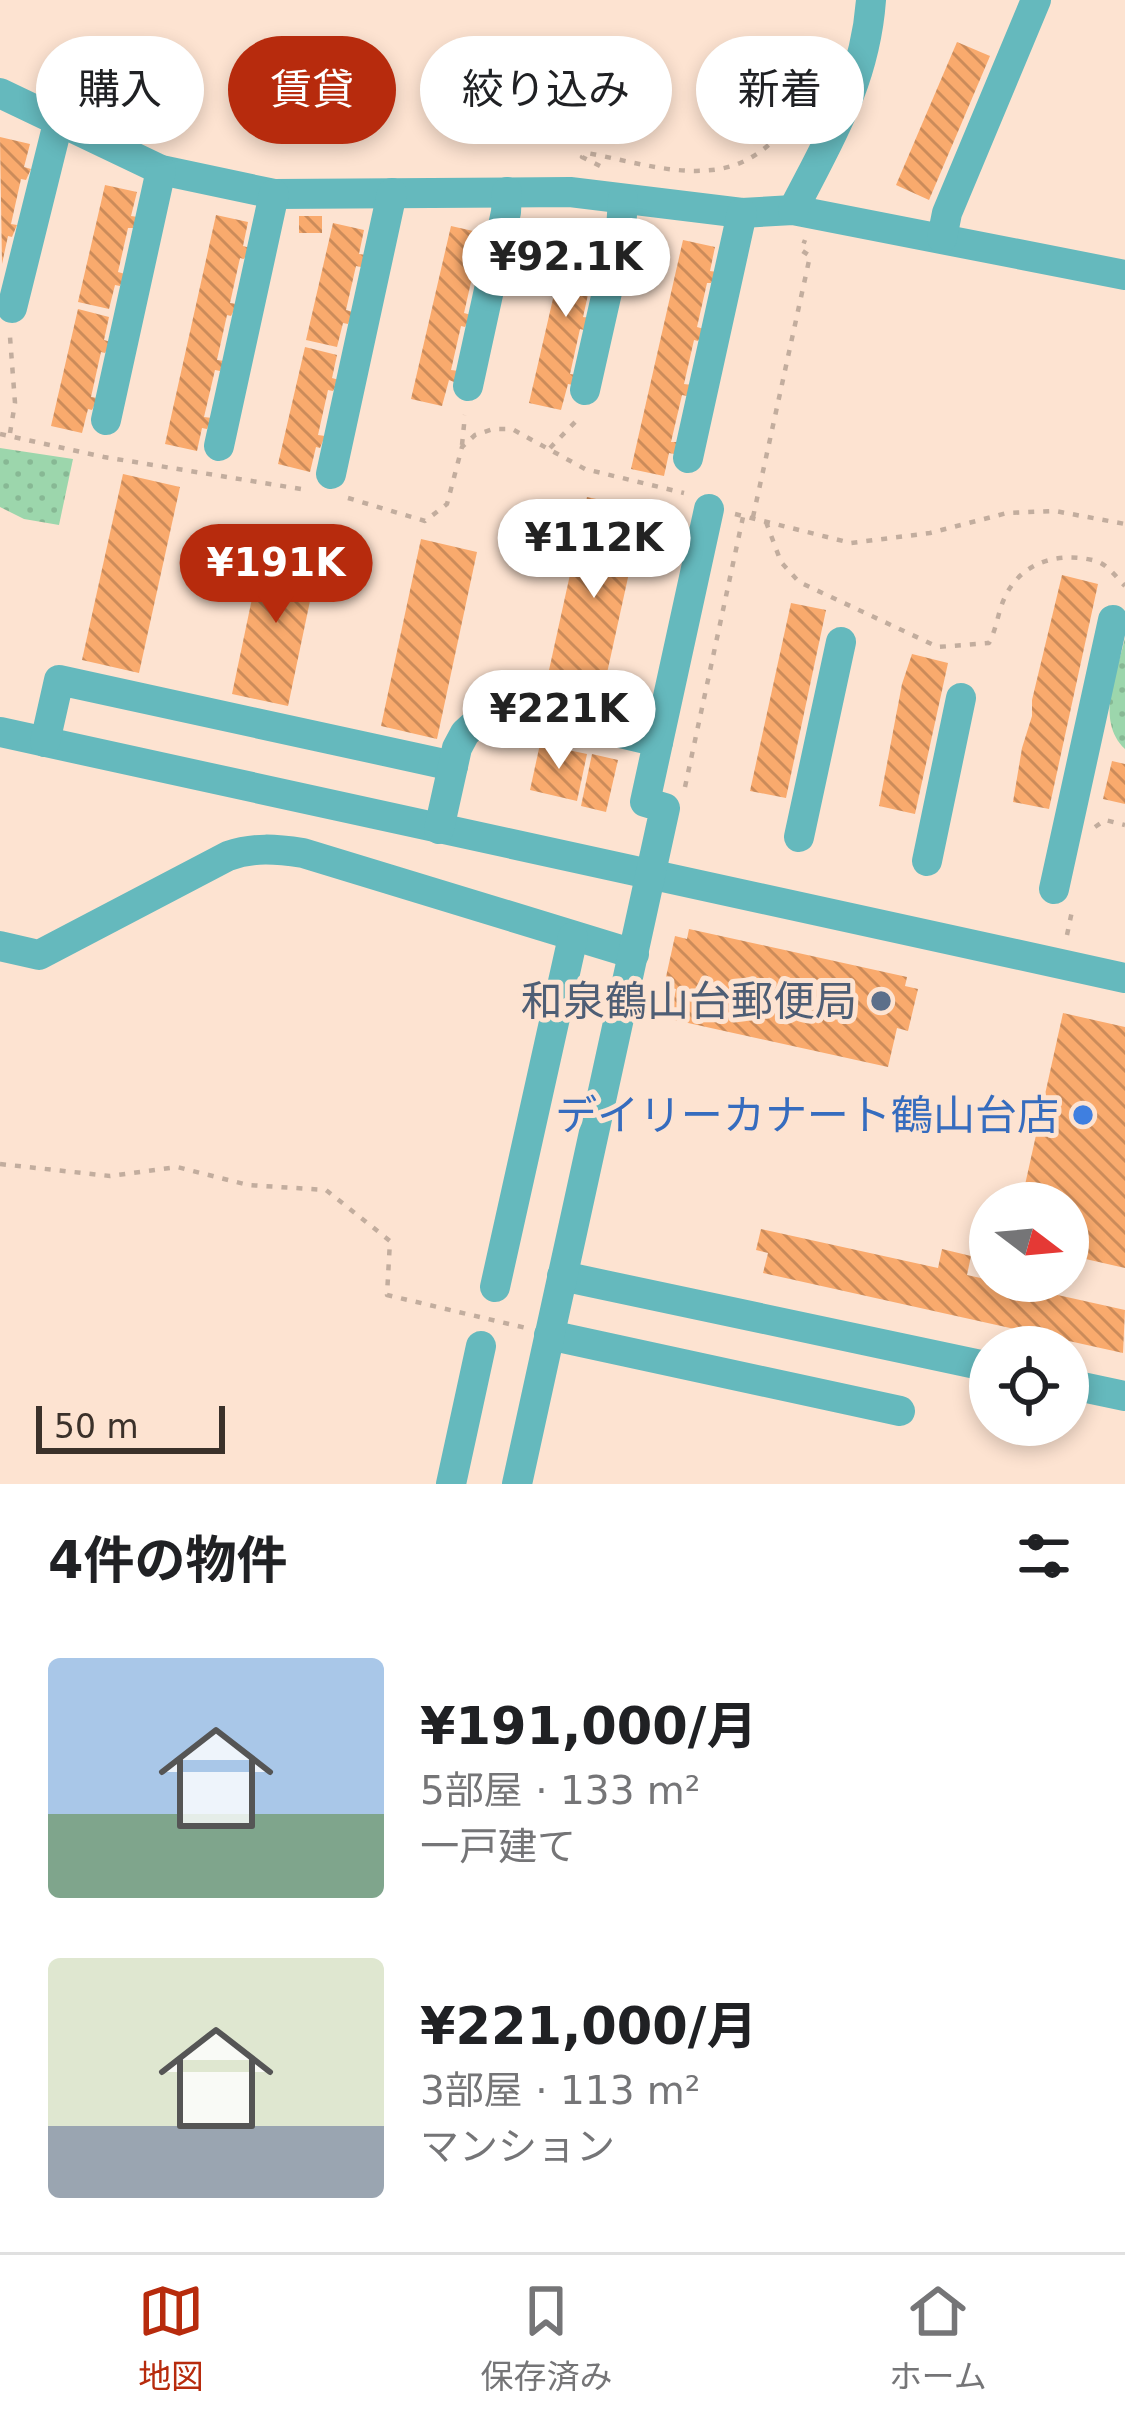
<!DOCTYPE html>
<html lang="ja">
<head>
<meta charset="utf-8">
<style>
	:root { --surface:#fff; --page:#f6f6f6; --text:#202124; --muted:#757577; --line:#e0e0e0; --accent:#b72b0d }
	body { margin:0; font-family:"DejaVu Sans","Noto Sans JP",sans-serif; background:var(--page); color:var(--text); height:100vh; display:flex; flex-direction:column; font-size:45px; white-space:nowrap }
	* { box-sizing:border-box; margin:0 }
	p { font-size:39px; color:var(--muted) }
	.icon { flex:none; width:66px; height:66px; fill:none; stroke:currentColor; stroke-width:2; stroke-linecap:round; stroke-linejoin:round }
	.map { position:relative; height:1484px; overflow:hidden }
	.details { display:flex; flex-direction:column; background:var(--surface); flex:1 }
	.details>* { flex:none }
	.hud { position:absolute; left:36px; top:36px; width:1053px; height:108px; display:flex; gap:24px }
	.needle { width:78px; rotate:106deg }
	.buttons { position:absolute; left:969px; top:1182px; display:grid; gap:24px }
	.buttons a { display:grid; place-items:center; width:120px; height:120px; border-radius:50%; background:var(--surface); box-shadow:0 6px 18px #0003; font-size:60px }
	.scale { position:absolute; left:36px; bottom:30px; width:189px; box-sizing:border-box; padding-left:12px; border:6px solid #3b312a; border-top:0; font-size:33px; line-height:42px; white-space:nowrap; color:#3b312a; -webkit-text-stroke:9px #fde3d1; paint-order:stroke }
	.price { position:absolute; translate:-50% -102px; padding:0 27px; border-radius:42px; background:#fff; color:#222; font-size:39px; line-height:78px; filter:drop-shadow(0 3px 6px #0008) }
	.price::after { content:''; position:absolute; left:50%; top:72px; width:36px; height:27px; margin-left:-18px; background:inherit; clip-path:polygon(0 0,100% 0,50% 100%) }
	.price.current { background:var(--accent); color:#fff }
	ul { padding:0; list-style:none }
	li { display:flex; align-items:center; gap:36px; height:300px; padding:0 48px }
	li span { display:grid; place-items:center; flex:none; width:336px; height:240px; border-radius:12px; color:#555 }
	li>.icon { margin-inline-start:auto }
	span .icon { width:144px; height:144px; fill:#fffc; stroke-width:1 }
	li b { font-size:51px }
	h2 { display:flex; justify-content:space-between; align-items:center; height:144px; padding:0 48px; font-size:51px }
	.chip { padding:0 42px; border-radius:54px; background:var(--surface); box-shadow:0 6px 18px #0003; font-size:42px; line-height:108px }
	.chip.current { background:var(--accent); color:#fff }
	.tabs { display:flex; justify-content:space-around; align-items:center; height:168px; border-top:3px solid var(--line); background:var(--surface); font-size:33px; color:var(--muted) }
	.tabs a { display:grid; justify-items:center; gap:6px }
	.tabs .current { color:var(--accent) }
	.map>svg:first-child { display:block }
	.green { fill:url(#green-dots) }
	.building { fill:url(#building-back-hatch) }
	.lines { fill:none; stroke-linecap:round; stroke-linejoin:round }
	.path { stroke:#c2ad9e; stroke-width:4.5; stroke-dasharray:6 9; stroke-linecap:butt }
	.minor { stroke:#65b9bd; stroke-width:30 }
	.service-dot { fill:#5c6f8a; stroke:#fde3d1; stroke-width:4.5 }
	.shop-dot { fill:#3f7fe0; stroke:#fde3d1; stroke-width:4.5 }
	.labels { text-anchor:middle; stroke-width:10; stroke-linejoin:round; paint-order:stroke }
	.service-label { font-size:42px; fill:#4e5e75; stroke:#fde3d1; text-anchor:end }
	.shop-label { font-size:42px; fill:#366cbe; stroke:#fde3d1; text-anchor:end }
</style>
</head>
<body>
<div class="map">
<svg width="1125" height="1484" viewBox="0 0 1125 1484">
	<defs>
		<pattern id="green-dots" width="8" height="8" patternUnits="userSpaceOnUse" patternTransform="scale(3)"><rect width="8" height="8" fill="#9cd6ac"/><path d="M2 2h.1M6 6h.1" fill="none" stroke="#87b894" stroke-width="1.8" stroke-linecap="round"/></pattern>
		<pattern id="building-back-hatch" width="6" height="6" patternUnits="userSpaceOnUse" patternTransform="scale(3)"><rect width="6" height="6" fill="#f9aa6d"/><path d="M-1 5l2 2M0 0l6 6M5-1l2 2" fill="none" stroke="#cb8b5a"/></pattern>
	</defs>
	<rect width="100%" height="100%" fill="#fde3d1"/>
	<g class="green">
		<polygon points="0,448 73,459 59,525 24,519 0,507"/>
		<path d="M 1125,638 L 1125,749 C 1095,720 1117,673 1125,638 Z"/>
	</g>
	<g class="building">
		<polygon points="957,42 990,56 929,200 896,185"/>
		<polygon points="0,137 30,144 24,167 31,169 26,180 21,179 11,224 17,225 12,237 8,236 2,264"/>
		<polygon points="105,185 137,192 131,216 138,217 133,228 128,228 118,272 125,274 120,286 115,285 109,309 78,302"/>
		<polygon points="216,215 248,222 243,246 250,248 244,259 240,258 230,303 237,304 231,316 227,315 217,360 225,361 220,371 215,370 204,417 212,418 207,429 202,428 197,451 165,444"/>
		<rect x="299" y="216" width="23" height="17"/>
		<polygon points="333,223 364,230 359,254 366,255 361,267 356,266 346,310 353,312 348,324 343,323 337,347 306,340"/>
		<polygon points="451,226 482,233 477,257 484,258 479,269 474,269 464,313 471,315 465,327 461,326 451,370 459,371 454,382 449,380 442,406 411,399"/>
		<polygon points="569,229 601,236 596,260 602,262 597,273 593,272 583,317 589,318 584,330 580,329 570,374 577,375 573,385 568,384 561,410 529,403"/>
		<polygon points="683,240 715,247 710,271 717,272 711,283 707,283 697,327 704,329 698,341 694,340 684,384 692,385 687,396 682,395 671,442 679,442 674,454 669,453 664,476 631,469"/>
		<polygon points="78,309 109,317 104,340 111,342 105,353 101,352 91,397 98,398 92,410 88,409 82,433 51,426"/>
		<polygon points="305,347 337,355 332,378 339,380 333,391 328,390 318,435 325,436 320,448 316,447 310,472 278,464"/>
		<polygon points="123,474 180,487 139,673 82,660"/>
		<polygon points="587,497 643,509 600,705 544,693"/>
		<polygon points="421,539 477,552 437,739 381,726"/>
		<polygon points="263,546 319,558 288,706 232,694"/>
		<polygon points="1062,575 1098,584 1049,809 1013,802 1022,748 1032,716 1032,700"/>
		<polygon points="791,603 826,610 786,798 750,791"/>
		<polygon points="912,654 948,663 915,814 879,806 902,684"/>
		<polygon points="540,744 587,754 577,801 530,790"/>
		<polygon points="592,754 618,760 606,812 581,806"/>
		<polygon points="1112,761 1125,764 1125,804 1103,799"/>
		<polygon points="689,929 907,977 905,986 918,989 908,1031 897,1028 888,1067 670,1019 676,989 664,986 675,936 687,939"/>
		<polygon points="1063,1013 1125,1027 1125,1268 1068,1255 1068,1203 1021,1203"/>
		<polygon points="761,1229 938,1268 942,1249 971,1256 967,1275 1125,1310 1123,1353 763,1273 768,1253 756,1250"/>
	</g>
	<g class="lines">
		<g class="path">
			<path d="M 600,166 L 582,157 L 587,153 C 638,162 704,186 752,157 C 781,140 802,107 824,82"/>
			<polyline points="10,433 15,403 10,337"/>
			<polyline points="0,434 104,457 307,490"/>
			<polyline points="462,445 465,415"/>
			<polyline points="550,448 579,418"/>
			<polyline points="348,498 425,521 447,504 462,447 475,435 493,429 512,429 585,469 684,493"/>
			<polyline points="735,514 851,543 930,533 1007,513 1055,511 1125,524"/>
			<polyline points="753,517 810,256 801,250 805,240"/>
			<path d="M 766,522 L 781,562 L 799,582 L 938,647 L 989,643 C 997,628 998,611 1005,597 C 1021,562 1059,551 1096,561 C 1107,564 1117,578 1125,586"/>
			<polyline points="685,787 743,517"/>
			<polyline points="1095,827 1105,820 1125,825"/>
			<polyline points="1067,935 1072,911"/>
			<polyline points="0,1164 110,1176 177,1167 248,1185 326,1190 390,1241 387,1295 526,1328"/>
		</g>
		<g class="minor">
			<polyline points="0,93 161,170 274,194 570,192 742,213 793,210 1125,275"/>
			<path d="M 793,210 C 830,138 865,82 871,0"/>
			<polyline points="942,238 947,213 1036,0"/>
			<polyline points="12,308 58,123"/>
			<polyline points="468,386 506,212 507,192"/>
			<polyline points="585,390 621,230 623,199"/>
			<polyline points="106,420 161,170"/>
			<polyline points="219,446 274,194"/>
			<polyline points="688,458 742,213"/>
			<polyline points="331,474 392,193"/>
			<polyline points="0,732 1125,978"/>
			<polyline points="45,742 59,680 453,766"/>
			<polyline points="439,829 457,748 465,733 487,713 518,709 658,742"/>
			<polyline points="799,837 841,642"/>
			<polyline points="927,861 961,698"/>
			<polyline points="1054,889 1113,620"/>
			<path d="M 0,946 L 39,955 L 228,856 C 254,847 276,849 303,853 L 634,954"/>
			<polyline points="562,1276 990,1367"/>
			<polyline points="495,1287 573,937"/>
			<polyline points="549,1335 900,1411"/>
			<polyline points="1068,1384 1125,1396"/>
			<polyline points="451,1484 481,1346"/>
			<polyline points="517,1484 665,808 645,802 709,509"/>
		</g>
	</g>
	<circle class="service-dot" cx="881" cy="1001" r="12"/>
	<circle class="shop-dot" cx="1083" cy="1115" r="12"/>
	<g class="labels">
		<g class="service-label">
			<text x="857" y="1016">和泉鶴山台郵便局</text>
		</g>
		<g class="shop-label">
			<text x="1059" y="1130">デイリーカナート鶴山台店</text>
		</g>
	</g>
</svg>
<div class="buttons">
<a><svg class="needle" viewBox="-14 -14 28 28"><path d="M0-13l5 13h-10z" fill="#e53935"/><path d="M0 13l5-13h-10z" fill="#757577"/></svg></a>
<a><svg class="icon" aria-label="locate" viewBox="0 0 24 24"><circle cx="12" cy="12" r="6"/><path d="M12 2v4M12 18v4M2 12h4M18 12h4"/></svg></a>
</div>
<div class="scale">50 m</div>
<b class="price" style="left:566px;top:320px">¥92.1K</b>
<b class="price" style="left:594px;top:601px">¥112K</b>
<b class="price current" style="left:276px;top:626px">¥191K</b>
<b class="price" style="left:559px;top:772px">¥221K</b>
<div class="hud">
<a class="chip">購入</a>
<a class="chip current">賃貸</a>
<a class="chip">絞り込み</a>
<a class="chip">新着</a>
</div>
</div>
<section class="details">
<h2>4件の物件<svg class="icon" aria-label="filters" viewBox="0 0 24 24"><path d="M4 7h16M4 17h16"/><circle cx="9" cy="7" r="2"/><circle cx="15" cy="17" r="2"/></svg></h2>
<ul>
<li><span style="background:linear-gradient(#a9c7e8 65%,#7fa58c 0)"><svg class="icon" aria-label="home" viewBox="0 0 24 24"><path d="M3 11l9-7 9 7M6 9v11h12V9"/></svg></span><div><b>¥191,000/月</b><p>5部屋 · 133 m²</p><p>一戸建て</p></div></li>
<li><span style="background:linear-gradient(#dfe7d0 70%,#9aa5b1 0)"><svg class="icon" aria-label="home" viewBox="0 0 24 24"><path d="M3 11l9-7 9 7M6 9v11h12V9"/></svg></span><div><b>¥221,000/月</b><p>3部屋 · 113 m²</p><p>マンション</p></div></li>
</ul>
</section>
<nav class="tabs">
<a class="current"><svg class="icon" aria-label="map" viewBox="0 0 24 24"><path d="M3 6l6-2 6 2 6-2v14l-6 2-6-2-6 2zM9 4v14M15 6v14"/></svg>地図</a>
<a><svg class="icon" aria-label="saved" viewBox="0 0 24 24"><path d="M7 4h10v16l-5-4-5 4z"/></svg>保存済み</a>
<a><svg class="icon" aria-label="home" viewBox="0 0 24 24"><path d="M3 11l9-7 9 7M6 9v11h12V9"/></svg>ホーム</a>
</nav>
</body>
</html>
